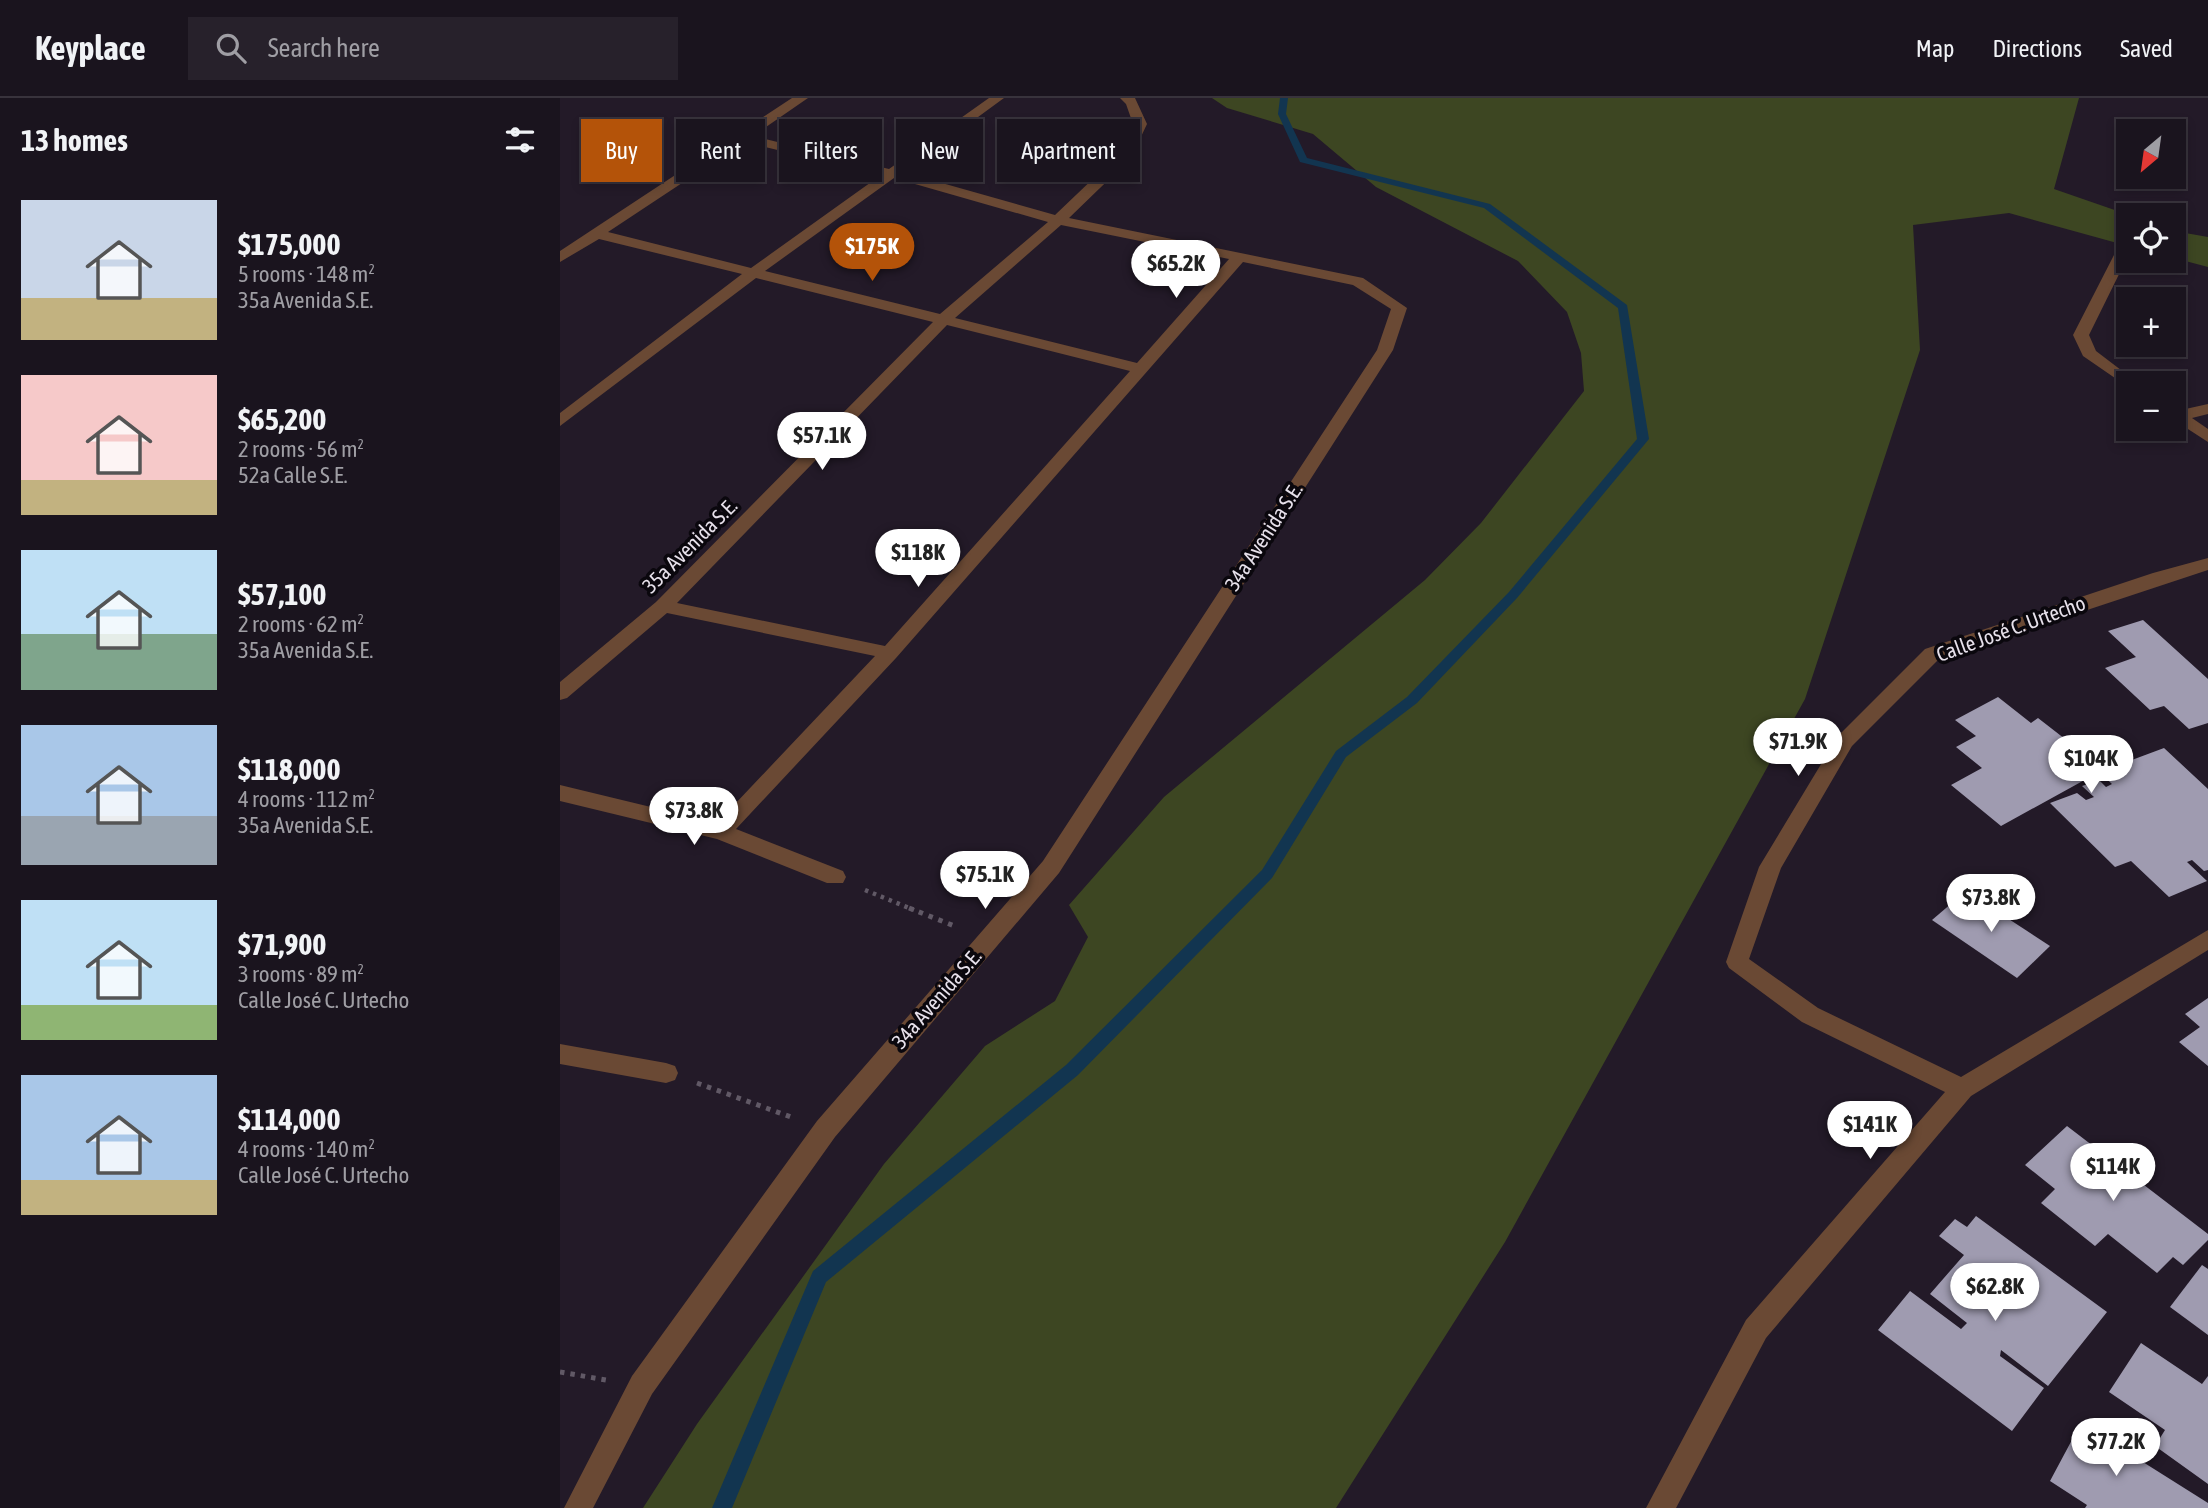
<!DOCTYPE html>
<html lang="en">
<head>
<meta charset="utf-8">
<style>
	:root { --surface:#1a141e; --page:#27212b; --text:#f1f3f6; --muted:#9f9ea4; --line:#38333c; --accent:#b45309 }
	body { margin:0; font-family:"Asap Condensed",sans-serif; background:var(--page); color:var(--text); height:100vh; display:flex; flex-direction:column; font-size:26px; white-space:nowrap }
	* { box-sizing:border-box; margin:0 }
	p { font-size:23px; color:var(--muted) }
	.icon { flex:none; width:38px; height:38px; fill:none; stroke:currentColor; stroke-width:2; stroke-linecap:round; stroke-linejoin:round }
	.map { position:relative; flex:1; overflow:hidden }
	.drawer { display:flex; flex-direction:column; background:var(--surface); width:560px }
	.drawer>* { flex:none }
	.guide { position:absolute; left:21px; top:21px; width:665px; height:63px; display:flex; gap:14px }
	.needle { width:46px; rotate:209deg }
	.tools { position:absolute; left:1556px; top:21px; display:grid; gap:14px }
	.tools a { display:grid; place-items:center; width:70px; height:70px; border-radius:0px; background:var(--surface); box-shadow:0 4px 10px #0003,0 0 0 2px var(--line); font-size:35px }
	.price { position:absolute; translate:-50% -60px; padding:0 16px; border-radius:24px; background:#fff; color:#222; font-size:23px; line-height:46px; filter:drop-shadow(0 2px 4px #0008) }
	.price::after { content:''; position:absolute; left:50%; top:42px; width:21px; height:16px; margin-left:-10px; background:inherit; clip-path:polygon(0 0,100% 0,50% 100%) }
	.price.on { background:var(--accent); color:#fff }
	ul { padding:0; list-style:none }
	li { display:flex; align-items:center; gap:21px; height:175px; padding:0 21px }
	li span { display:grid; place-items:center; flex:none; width:196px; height:140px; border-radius:0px; color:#555 }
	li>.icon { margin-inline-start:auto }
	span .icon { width:84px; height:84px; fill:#fffc; stroke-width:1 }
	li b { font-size:30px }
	h2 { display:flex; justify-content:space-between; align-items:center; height:84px; padding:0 21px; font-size:30px }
	.chip { padding:0 24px; border-radius:0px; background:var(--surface); box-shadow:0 4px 10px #0003,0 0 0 2px var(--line); font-size:24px; line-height:63px }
	.chip.on { background:var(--accent); color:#fff }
	header { display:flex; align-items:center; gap:42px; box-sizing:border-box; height:98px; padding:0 35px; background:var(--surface); border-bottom:2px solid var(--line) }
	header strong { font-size:33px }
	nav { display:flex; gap:38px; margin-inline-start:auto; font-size:24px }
	.search { width:490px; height:63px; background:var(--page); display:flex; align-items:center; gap:18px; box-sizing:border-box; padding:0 24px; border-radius:0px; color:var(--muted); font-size:26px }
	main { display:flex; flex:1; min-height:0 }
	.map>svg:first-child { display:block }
	.green { fill:#3d4622 }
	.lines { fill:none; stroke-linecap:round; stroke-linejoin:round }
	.stream { fill:#123550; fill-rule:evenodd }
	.building { fill:#9f9bb0 }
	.path-far1 { stroke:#615966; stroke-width:4.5; stroke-dasharray:3.5 5; stroke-linecap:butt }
	.path { stroke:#615966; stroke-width:5; stroke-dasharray:4.5 6; stroke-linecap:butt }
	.street { fill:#6a4934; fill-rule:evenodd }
	.labels { text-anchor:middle; stroke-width:7; stroke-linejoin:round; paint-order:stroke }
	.street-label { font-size:21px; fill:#e7e1eb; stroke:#0a070d }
</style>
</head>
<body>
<header>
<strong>Keyplace</strong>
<div class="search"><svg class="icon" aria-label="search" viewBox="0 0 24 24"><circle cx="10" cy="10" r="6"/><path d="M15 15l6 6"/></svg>Search here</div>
<nav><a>Map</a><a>Directions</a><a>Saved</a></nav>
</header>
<main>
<section class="drawer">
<h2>13 homes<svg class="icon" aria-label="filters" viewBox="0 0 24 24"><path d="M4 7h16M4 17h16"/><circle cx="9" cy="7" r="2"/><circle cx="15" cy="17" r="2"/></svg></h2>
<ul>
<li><span style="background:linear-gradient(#c9d6e8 70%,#c2b280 0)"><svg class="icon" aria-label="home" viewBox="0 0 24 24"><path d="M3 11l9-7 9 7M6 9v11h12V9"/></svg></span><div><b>$175,000</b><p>5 rooms · 148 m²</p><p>35a Avenida S.E.</p></div></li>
<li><span style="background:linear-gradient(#f6c9c9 75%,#c2b280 0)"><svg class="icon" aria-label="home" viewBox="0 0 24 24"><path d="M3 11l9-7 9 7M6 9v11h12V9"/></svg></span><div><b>$65,200</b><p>2 rooms · 56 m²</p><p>52a Calle S.E.</p></div></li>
<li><span style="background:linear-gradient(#bfe0f5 60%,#7fa58c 0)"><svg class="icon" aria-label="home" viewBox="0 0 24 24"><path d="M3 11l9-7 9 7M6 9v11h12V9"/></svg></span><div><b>$57,100</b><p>2 rooms · 62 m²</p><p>35a Avenida S.E.</p></div></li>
<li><span style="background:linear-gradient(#a9c7e8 65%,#9aa5b1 0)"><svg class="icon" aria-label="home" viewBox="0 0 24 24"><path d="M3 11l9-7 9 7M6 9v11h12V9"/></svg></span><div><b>$118,000</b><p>4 rooms · 112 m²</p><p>35a Avenida S.E.</p></div></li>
<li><span style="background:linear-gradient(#bfe0f5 75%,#8fb573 0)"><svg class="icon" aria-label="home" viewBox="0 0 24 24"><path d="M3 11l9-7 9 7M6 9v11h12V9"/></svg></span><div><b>$71,900</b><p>3 rooms · 89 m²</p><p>Calle José C. Urtecho</p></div></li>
<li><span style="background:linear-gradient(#a9c7e8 75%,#c2b280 0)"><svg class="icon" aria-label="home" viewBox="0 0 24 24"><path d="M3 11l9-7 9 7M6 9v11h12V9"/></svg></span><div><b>$114,000</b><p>4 rooms · 140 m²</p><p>Calle José C. Urtecho</p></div></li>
</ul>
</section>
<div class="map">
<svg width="1648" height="1410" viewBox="0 0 1648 1410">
	<rect width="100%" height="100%" fill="#231a28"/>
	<g class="green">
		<polygon points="652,0 1519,0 1494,91 1569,117 1568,148 1449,115 1353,127 1360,252 1245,601 945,1144 776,1410 83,1410 137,1326 324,1066 425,948 495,903 528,839 509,807 604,699 865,482 921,425 1024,293 1021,255 1007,214 958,163 816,89 753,36 667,10"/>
		<polygon points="1614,133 1648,139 1648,169 1614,160"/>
	</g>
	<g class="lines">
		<polygon class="stream" points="720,0 728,0 726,16 747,60 930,106 1067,207 1089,341 957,500 857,605 786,659 712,780 518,977 266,1184 172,1410 152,1410 253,1173 506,967 702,772 776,653 847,599 949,494 1077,341 1058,210 924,110 740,64 718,16"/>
	</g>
	<g class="building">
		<polygon points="1583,522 1648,581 1648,625 1629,631 1604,608 1590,612 1545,570 1576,559 1548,533"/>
		<polygon points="1438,599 1471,625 1478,620 1545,672 1604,650 1648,691 1648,772 1644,773 1632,762 1627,764 1647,783 1609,799 1571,763 1555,769 1490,705 1517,695 1526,702 1534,699 1522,688 1539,682 1546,689 1552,686 1539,674 1441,728 1391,687 1422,670 1396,649 1416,638 1395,622"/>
		<polygon points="1406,793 1490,848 1457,880 1372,822"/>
		<polygon points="1648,900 1648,968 1619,944 1640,929 1625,916"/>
		<polygon points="1507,1028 1648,1136 1648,1142 1623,1167 1613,1159 1597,1175 1548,1136 1535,1148 1481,1105 1495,1091 1465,1067"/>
		<polygon points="1416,1118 1547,1214 1488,1288 1441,1252 1440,1258 1484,1290 1452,1333 1318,1232 1350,1193 1401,1231 1407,1225 1370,1196 1404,1157 1379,1138 1395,1121 1407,1129"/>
		<polygon points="1642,1167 1648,1171 1648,1237 1610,1209"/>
		<polygon points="1581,1245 1642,1286 1648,1278 1648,1386 1595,1348 1605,1332 1549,1294"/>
		<polygon points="1521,1325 1648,1405 1648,1410 1525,1410 1527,1407 1490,1383"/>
	</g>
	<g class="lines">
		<polyline class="path-far1" points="305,792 354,812"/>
		<g class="path">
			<polyline points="349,810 397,829"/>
			<polyline points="137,985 231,1019"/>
			<polyline points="0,1274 46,1282"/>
		</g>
		<g class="street">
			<path d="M 232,0 L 248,0 L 193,38 L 329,71 L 429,0 L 444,0 L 343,74 L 495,117 L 560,55 L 573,26 L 566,6 L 560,0 L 575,0 L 587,26 L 571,60 L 509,120 L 803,180 L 847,210 L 833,252 L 499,775 L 275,1039 L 92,1296 L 33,1410 L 4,1410 L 72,1278 L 257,1023 L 483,763 L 817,252 L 831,211 L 793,187 L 683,164 L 336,560 L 176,731 L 283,773 L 286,779 L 283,785 L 267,785 L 157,741 L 0,703 L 0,687 L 157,725 L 315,558 L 107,515 L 7,600 L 0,602 L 0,584 L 96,504 L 373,224 L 196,180 L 0,328 L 0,315 L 182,176 L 39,141 L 0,164 L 0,153 ZM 184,44 L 321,77 L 191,170 L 48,134 ZM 334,80 L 488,124 L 380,216 L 205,173 ZM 501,127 L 669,161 L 577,265 L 395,220 ZM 387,227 L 570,273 L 325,548 L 117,505 Z"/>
			<polygon points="1561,153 1568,158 1529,237 1536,253 1578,285 1568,285 1568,289 1523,258 1513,237 1554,157"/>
			<polygon points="1648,306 1648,316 1632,320 1648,331 1648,344 1614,322 1614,310 1621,312"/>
			<polygon points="1648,460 1648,472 1379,561 1292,648 1221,770 1189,861 1258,910 1401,979 1648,832 1648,852 1411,998 1206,1240 1116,1410 1086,1410 1186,1222 1385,994 1242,924 1169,870 1166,864 1199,769 1278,638 1365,551 1593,475"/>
			<polygon points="0,946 106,965 115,968 118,975 115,982 106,985 0,966"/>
		</g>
	</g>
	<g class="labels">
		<g class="street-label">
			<text transform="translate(704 439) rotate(-57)" y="7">34a Avenida S.E.</text>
			<text transform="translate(130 448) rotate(-45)" y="7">35a Avenida S.E.</text>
			<text transform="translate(1451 531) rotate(-20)" y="7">Calle José C. Urtecho</text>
			<text transform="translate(377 901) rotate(-49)" y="7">34a Avenida S.E.</text>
		</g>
	</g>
</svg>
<div class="tools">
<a><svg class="needle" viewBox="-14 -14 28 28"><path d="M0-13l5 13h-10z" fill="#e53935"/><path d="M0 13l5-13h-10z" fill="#9f9ea4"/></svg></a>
<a><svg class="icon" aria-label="locate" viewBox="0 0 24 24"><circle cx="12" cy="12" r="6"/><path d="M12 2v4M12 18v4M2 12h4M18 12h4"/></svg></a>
<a>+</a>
<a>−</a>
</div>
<b class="price on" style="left:312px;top:185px">$175K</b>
<b class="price" style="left:616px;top:202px">$65.2K</b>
<b class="price" style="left:262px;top:374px">$57.1K</b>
<b class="price" style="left:358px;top:491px">$118K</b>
<b class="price" style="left:1238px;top:680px">$71.9K</b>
<b class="price" style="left:1531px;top:697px">$104K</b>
<b class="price" style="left:134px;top:749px">$73.8K</b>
<b class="price" style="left:425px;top:813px">$75.1K</b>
<b class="price" style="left:1431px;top:836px">$73.8K</b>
<b class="price" style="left:1310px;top:1063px">$141K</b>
<b class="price" style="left:1553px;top:1105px">$114K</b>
<b class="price" style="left:1435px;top:1225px">$62.8K</b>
<b class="price" style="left:1556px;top:1380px">$77.2K</b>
<div class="guide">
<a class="chip on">Buy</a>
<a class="chip">Rent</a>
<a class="chip">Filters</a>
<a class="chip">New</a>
<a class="chip">Apartment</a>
</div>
</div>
</main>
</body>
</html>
